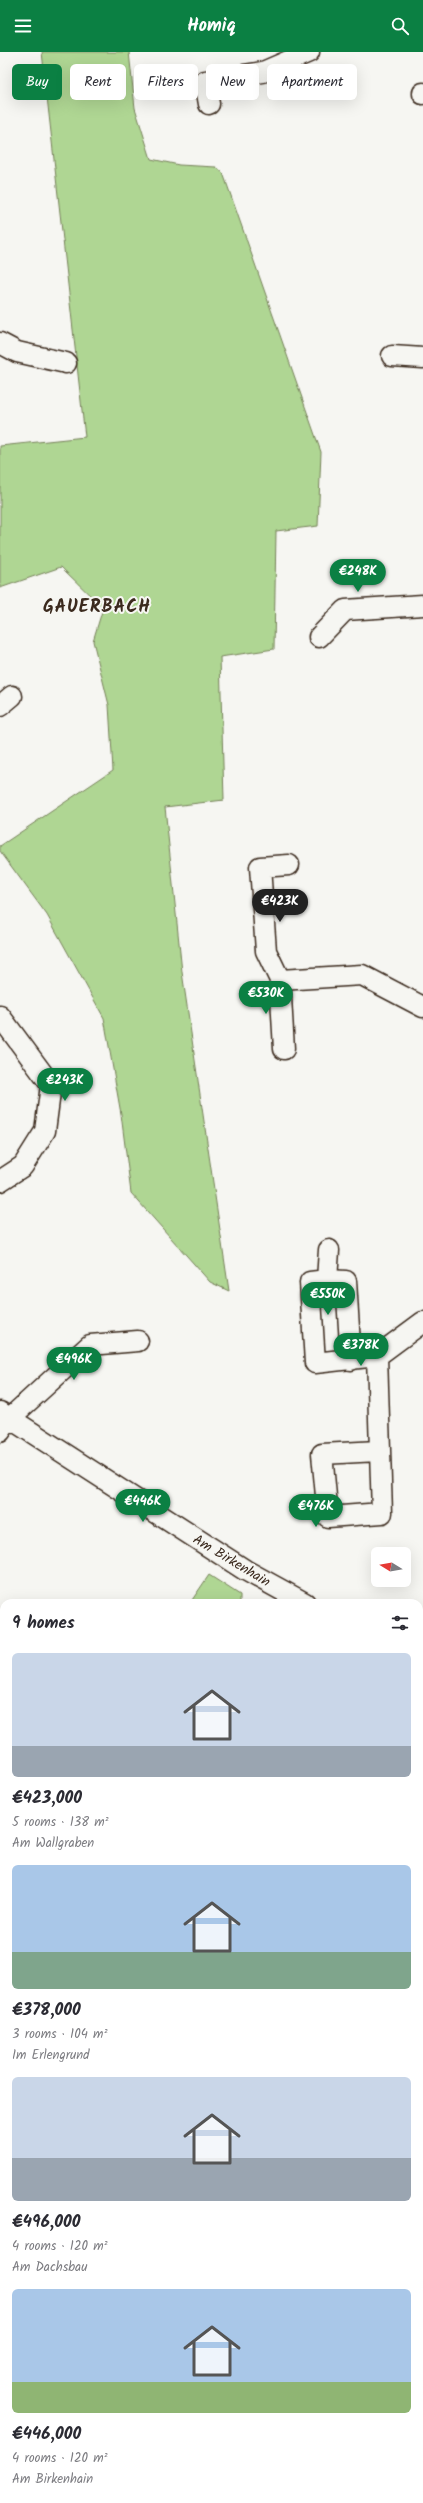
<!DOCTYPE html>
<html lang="en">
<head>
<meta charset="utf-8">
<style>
	:root { --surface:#fff; --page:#f2f2f3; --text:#2b2b33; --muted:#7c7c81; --accent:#0b8043 }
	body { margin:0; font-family:Kalam,sans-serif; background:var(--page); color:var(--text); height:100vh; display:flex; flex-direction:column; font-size:15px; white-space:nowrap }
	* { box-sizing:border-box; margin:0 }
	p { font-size:13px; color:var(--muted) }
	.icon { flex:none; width:22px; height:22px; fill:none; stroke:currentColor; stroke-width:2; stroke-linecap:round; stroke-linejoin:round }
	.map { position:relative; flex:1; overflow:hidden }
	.panel { position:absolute; left:0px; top:1547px; width:423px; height:904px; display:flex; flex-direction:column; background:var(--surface); border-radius:12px 12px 0 0; box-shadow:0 4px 16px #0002 }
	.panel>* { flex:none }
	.top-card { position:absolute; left:12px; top:12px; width:399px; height:36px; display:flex; gap:8px }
	.needle { width:26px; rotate:281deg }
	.tools { position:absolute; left:371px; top:1495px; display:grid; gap:8px }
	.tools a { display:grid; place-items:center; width:40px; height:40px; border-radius:6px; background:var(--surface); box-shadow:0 4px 16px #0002; font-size:20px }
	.price { position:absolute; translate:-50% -34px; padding:0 9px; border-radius:14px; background:var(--accent); color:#fff; font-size:13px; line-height:26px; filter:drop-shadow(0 1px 2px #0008) }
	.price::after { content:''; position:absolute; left:50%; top:24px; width:12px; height:9px; margin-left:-6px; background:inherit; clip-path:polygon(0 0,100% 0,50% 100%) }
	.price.active { background:#222; color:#fff }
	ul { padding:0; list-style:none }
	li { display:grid; align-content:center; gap:8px; height:212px; padding:0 12px }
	li span { display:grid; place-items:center; height:124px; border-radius:6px; color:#555 }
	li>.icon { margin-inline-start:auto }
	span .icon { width:72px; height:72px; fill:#fffc; stroke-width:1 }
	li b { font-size:17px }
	h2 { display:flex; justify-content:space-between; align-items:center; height:48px; padding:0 12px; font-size:17px }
	.pill { padding:0 14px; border-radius:6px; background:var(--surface); box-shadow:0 4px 16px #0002; font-size:14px; line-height:36px }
	.pill.active { background:var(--accent); color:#fff }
	header { display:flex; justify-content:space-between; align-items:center; height:52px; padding:0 12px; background:var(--accent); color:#fff; font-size:18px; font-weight:700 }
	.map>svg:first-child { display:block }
	.green { fill:#afd693; stroke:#758058 }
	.forest { fill:url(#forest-firs); stroke:#758058 }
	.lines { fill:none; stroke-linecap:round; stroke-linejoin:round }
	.stream { stroke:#728c9f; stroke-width:5 }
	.street-casing { stroke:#3b2a1e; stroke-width:23 }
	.street { stroke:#f6f6f2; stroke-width:20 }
	.labels { text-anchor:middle; stroke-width:4; stroke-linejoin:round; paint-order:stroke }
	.street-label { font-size:14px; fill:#3b2a1e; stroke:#f6f6f2 }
	.district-label { font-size:18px; font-weight:bold; letter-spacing:1px; fill:#3b2a1e; stroke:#f6f6f2 }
</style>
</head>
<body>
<header><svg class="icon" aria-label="menu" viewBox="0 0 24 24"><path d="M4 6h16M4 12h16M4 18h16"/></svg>Homiq<svg class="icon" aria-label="search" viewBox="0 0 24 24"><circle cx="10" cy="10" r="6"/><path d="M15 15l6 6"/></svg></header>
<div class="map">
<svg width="423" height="2451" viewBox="0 0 423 2451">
	<defs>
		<pattern id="forest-firs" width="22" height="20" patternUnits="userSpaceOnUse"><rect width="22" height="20" fill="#afd693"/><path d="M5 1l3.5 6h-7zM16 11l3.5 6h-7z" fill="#97b87e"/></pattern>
	</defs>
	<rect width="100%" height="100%" fill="#f6f6f2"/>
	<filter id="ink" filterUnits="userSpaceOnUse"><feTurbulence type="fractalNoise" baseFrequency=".025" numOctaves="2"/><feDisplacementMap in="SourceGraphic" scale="8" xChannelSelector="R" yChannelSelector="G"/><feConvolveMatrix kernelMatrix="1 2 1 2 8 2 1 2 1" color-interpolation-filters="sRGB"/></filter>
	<g filter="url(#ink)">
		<g class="green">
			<polygon points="42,0 129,0 135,56 151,107 179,113 216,115 223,121 321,400 318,474 276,479 274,597 220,605 224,748 165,755 182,920 229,1239 210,1230 131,1141 121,1062 104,966 47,863 0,799 0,794 113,718 109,653 93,589 103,556 61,515 0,536 0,394 85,385"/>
			<polygon points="209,1523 240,1543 240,1551 190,1551"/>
		</g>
		<g class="forest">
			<polygon points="0,2092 4,2094 4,2301 0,2302"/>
			<polygon points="419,2397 423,2400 423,2451 386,2451 377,2447 419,2447"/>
		</g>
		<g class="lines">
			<g class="stream">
				<polyline points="419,2215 423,2213"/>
				<polyline points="0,2284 4,2282"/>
			</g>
			<g class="street-casing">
				<g id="street">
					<polyline points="423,41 423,42"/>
					<polyline points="209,52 205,29 263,20 309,0"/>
					<polyline points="0,291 17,300 66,311"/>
					<polyline points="392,304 423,306"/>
					<polyline points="319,585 345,558 423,553"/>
					<polyline points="0,654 12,644"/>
					<polyline points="280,928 362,923 423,955"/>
					<polyline points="0,964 51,1033 45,1079 23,1114 0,1129"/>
					<polyline points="284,997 280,928 266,899 260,815 289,813"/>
					<polyline points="329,1198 327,1228 310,1230 315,1311 377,1304"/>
					<polyline points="327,1228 346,1229 351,1308"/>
					<polyline points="0,1360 245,1518 305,1551"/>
					<polyline points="0,1380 10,1366 90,1293 138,1289"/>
					<polyline points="378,1399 322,1402 328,1465 382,1461 377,1304 423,1270"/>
					<polyline points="0,1581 4,1584"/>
					<polyline points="419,1596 423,1596"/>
					<polyline points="419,1884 423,1883"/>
					<polyline points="0,1965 4,1968"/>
					<polyline points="419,2064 423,2063"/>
				</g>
			</g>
			<use href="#street" class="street"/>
		</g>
	</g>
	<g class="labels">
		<g class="street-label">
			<text transform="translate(232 1508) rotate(31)" y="5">Am Birkenhain</text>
		</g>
		<g class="district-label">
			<text x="97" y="560">GAUERBACH</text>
		</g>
	</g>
</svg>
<div class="tools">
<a><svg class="needle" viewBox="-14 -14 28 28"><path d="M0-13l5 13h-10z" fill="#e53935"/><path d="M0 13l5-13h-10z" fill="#7c7c81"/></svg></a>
</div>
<b class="price" style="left:358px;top:541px">€248K</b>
<b class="price active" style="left:280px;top:871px">€423K</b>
<b class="price" style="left:266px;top:963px">€530K</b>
<b class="price" style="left:65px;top:1050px">€243K</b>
<b class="price" style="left:328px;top:1264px">€550K</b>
<b class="price" style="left:361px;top:1315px">€378K</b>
<b class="price" style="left:74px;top:1329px">€496K</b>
<b class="price" style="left:143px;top:1471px">€446K</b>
<b class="price" style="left:316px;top:1476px">€476K</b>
<div class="top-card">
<a class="pill active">Buy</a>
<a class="pill">Rent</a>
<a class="pill">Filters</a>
<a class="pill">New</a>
<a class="pill">Apartment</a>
</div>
<section class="panel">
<h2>9 homes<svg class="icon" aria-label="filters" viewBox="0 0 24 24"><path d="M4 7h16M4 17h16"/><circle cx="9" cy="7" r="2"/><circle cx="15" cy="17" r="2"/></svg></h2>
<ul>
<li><span style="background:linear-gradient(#c9d6e8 75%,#9aa5b1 0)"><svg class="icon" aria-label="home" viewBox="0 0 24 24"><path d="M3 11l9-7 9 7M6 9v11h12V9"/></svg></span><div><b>€423,000</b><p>5 rooms · 138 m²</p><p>Am Wallgraben</p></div></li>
<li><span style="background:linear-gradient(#a9c7e8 70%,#7fa58c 0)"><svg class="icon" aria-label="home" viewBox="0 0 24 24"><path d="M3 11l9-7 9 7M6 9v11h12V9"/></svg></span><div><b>€378,000</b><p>3 rooms · 104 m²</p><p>Im Erlengrund</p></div></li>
<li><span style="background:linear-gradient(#c9d6e8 65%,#9aa5b1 0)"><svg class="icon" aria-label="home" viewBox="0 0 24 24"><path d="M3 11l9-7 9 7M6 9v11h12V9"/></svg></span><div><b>€496,000</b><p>4 rooms · 120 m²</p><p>Am Dachsbau</p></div></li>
<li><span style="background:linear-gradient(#a9c7e8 75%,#8fb573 0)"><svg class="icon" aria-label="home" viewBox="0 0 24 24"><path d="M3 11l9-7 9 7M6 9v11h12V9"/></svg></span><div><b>€446,000</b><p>4 rooms · 120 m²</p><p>Am Birkenhain</p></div></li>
</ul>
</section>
</div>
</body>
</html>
